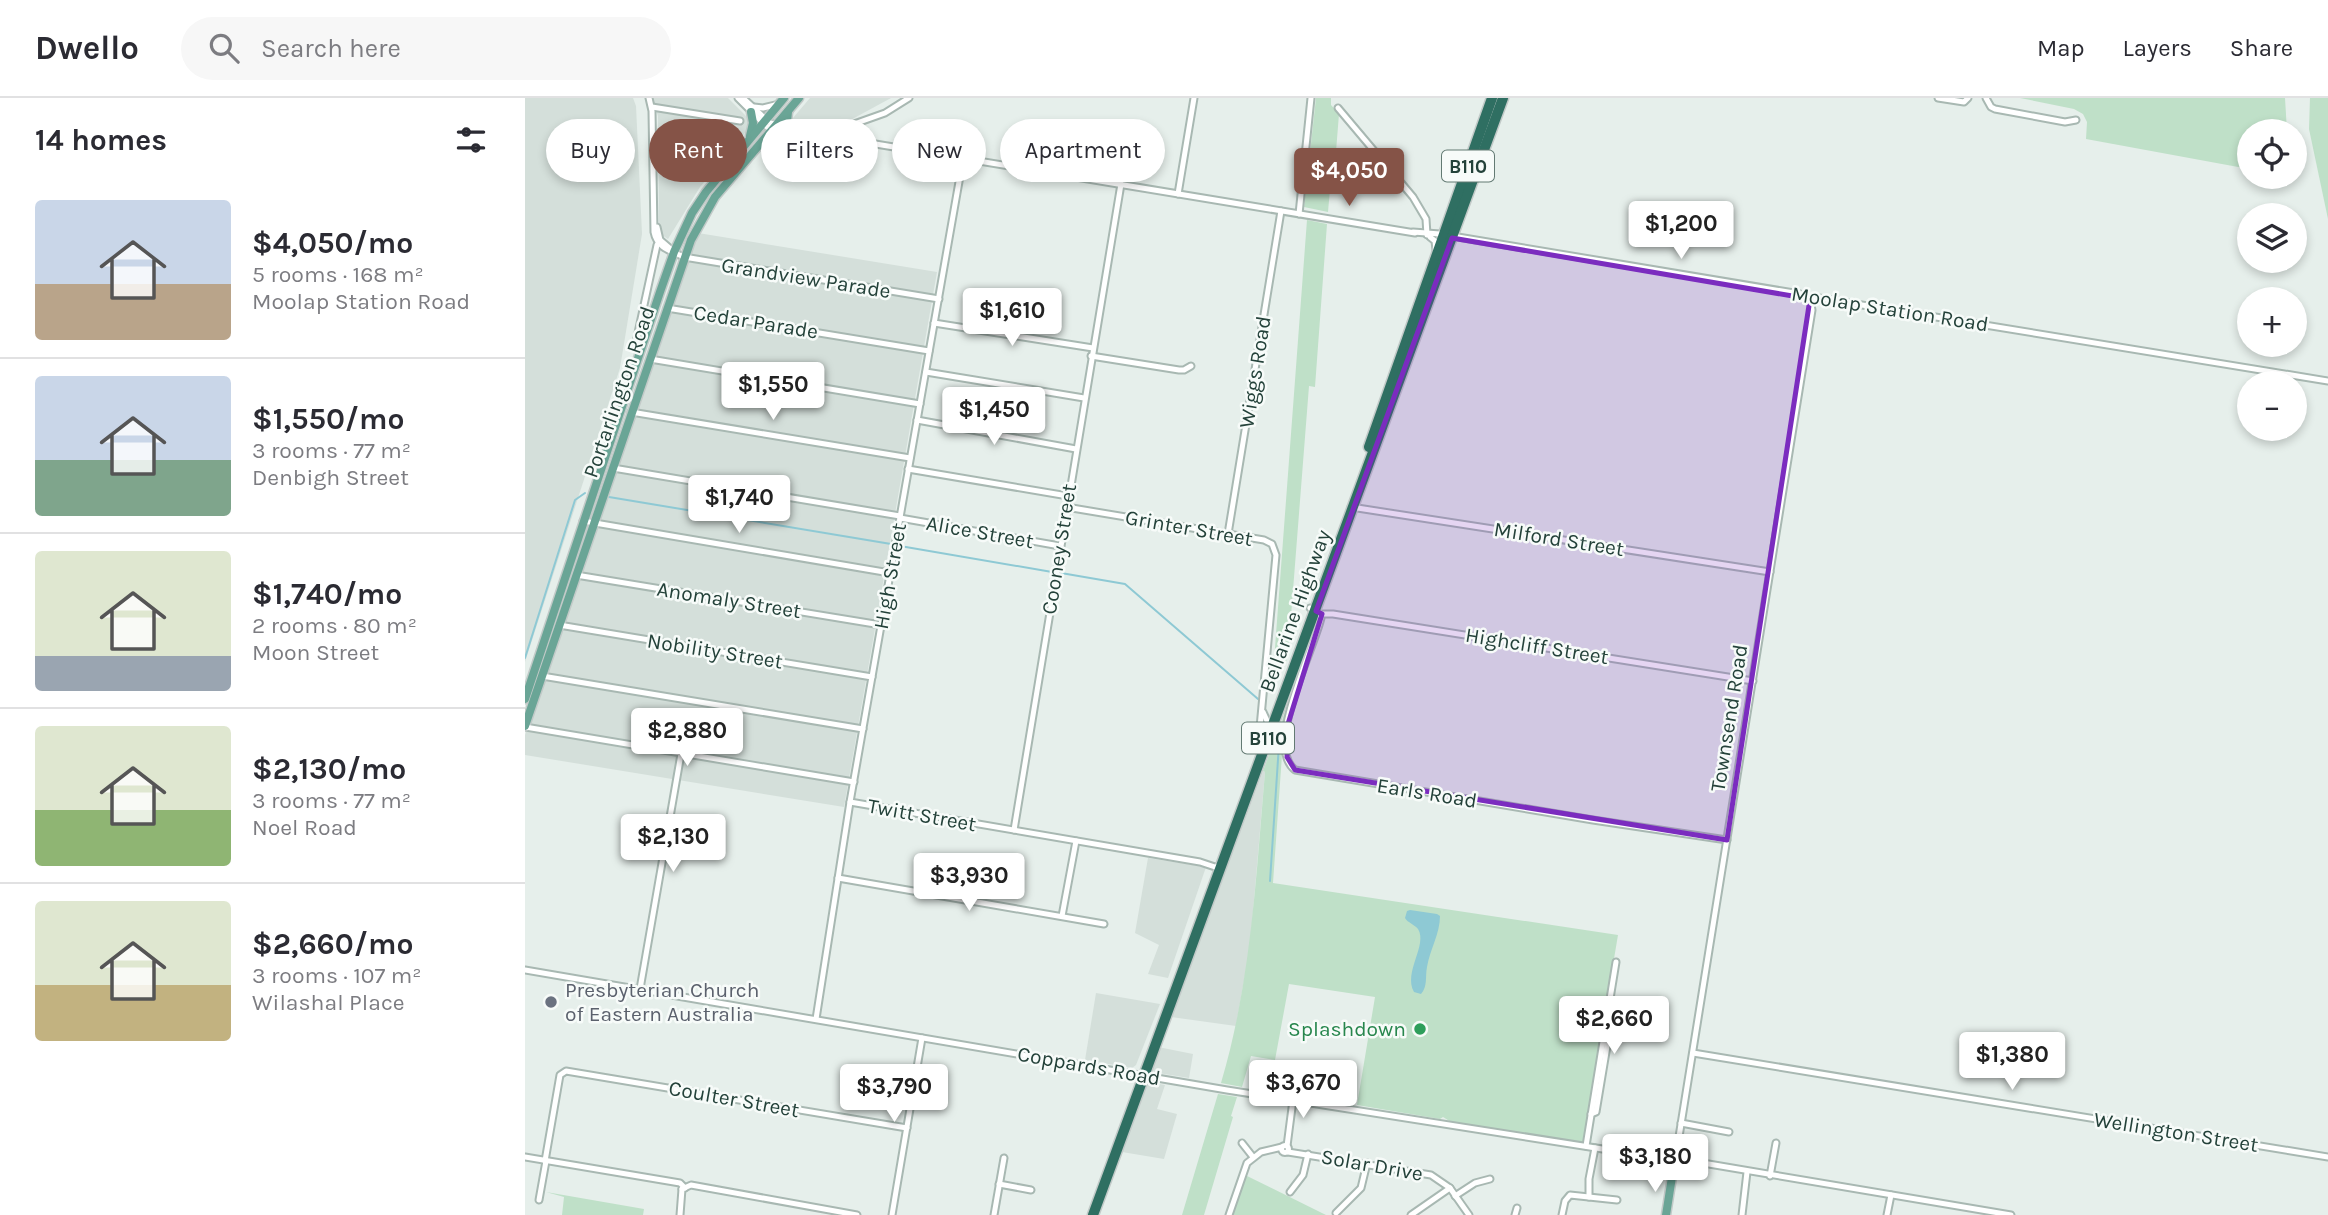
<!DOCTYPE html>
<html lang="en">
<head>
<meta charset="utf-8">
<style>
	:root { --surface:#fff; --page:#f7f7f7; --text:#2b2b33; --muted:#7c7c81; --line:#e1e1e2; --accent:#855347 }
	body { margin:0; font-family:Karla,sans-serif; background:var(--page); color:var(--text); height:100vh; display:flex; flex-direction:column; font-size:26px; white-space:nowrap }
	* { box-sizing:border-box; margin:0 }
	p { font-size:23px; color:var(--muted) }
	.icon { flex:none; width:38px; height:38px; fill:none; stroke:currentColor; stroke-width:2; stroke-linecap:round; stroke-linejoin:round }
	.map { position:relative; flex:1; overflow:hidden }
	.sheet { display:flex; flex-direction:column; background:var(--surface); width:525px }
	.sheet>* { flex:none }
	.guide { position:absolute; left:21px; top:21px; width:665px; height:63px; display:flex; gap:14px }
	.tools { position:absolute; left:1712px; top:21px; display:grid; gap:14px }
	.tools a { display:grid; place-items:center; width:70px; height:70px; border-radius:50%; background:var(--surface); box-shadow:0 4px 10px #0003; font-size:35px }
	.price { position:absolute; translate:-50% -60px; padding:0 16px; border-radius:7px; background:#fff; color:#222; font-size:23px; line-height:46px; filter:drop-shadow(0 2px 4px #0008) }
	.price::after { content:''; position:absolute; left:50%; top:42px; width:21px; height:16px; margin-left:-10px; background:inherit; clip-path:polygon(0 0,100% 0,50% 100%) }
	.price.active { background:var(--accent); color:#fff }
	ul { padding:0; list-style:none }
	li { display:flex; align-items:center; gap:21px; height:175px; padding:0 35px }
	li+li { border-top:2px solid var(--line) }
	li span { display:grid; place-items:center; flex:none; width:196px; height:140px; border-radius:7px; color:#555 }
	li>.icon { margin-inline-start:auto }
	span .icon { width:84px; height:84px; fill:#fffc; stroke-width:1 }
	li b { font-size:30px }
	h2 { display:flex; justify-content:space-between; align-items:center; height:84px; padding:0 35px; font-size:30px }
	.tag { padding:0 24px; border-radius:32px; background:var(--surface); box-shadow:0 4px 10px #0003; font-size:24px; line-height:63px }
	.tag.active { background:var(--accent); color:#fff }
	header { display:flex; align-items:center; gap:42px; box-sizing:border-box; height:98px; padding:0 35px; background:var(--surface); border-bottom:2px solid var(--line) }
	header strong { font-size:33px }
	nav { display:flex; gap:38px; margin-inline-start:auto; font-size:24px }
	.search { width:490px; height:63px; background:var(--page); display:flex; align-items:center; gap:18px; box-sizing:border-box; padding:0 24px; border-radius:38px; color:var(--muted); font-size:26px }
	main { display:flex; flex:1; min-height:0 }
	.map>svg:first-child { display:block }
	.built { fill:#d4dfda }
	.green { fill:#bfe0c8 }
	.water { fill:#8ec9d4 }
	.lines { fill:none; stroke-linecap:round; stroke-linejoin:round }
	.stream { stroke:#8ec9d4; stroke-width:2 }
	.minor-casing { stroke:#a8b8b2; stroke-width:9 }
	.major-casing { stroke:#c2cac8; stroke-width:11 }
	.highway-casing { stroke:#c2cac8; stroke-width:13 }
	.minor { stroke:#fff; stroke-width:5 }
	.major { stroke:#6aa596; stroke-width:8 }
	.highway { stroke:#2f6f62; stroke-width:10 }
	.marked { fill:#7b2cbf; fill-opacity:0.2; stroke:#7b2cbf; stroke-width:5; stroke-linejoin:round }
	.worship-dot { fill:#6b7280; stroke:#f7fbf9; stroke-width:2.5 }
	.leisure-dot { fill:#2e9e5b; stroke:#f7fbf9; stroke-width:2.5 }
	.labels { text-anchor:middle; stroke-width:5; stroke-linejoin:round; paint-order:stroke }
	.shield { fill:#f7fbf9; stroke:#637a73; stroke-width:2 }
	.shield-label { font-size:19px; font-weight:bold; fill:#24423a }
	.street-label { font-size:21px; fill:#24423a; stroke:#f7fbf9 }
	.worship-label { font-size:21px; fill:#5b616d; stroke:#f7fbf9; text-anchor:start }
	.leisure-label { font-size:21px; fill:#27864d; stroke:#f7fbf9; text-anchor:end }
</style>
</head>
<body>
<header>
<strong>Dwello</strong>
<div class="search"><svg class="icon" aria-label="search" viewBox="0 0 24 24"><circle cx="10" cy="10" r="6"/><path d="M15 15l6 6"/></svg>Search here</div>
<nav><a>Map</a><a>Layers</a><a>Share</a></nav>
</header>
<main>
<section class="sheet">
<h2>14 homes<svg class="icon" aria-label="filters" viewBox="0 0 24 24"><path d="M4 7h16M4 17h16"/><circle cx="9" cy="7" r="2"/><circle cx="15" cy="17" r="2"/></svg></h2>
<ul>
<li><span style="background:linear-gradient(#c9d6e8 60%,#b9a48a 0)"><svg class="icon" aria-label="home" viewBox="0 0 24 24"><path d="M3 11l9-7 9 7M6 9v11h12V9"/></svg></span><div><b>$4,050/mo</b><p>5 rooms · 168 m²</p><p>Moolap Station Road</p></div></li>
<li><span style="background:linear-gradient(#c9d6e8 60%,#7fa58c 0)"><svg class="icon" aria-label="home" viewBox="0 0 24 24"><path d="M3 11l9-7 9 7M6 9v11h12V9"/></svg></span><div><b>$1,550/mo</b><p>3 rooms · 77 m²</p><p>Denbigh Street</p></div></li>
<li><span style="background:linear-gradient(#dfe7d0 75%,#9aa5b1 0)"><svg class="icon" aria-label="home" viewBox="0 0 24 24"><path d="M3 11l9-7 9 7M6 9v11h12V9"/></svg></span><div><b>$1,740/mo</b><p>2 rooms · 80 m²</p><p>Moon Street</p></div></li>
<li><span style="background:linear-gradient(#dfe7d0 60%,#8fb573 0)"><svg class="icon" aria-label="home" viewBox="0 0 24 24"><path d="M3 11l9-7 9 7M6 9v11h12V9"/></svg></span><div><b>$2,130/mo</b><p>3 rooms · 77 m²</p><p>Noel Road</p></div></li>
<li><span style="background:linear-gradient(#dfe7d0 60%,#c2b280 0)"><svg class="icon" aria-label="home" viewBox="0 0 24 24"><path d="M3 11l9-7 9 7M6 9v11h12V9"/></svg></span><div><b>$2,660/mo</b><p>3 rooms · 107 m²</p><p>Wilashal Place</p></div></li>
</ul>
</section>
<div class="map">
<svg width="1803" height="1117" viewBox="0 0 1803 1117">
	<rect width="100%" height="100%" fill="#e6efeb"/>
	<g class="built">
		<polygon points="0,0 108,0 111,8 117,136 95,270 0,564"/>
		<polygon points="127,0 203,0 222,19 224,30 175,89 143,141 134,135 133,18"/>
		<polygon points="285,0 366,0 320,25 262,27"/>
		<polygon points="173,135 412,174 319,709 0,657 0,637"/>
		<polygon points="738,673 740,674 725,849 711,928 646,919"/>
		<polygon points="623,760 681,769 643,880 623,876 634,847 610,835"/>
		<polygon points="571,895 635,906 611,967 607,970 560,962"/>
		<polygon points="633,949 668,956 664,980 627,974"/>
		<polygon points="624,984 640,987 632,1011 652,1016 639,1061 597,1054 621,987"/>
	</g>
	<g class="green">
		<polygon points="791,0 806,0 806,7 814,16 808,91 805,91 803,114 779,109"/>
		<polygon points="1495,0 1760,0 1762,33 1724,33 1724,71 1561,41 1562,24 1558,16 1549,11"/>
		<polygon points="1785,0 1803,0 1803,121 1784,31"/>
		<polygon points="782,122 802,126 790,289 784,288 763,556 761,564 749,563"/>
		<path d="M 760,614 L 748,785 L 1093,837 L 1058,1045 L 926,1024 L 918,1019 L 915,1021 L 832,1007 L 850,899 L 764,886 L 750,962 L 726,958 L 717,989 L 696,985 C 726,884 731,779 740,674 L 738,673 Z"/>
		<polygon points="693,996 712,999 706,1018 708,1019 679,1117 657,1117"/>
		<polygon points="720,1077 801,1117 708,1117"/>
		<polygon points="21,1094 119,1111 118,1117 37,1117 39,1099"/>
	</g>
	<path class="water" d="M 885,812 L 912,816 L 915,818 C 915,836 905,851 902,869 C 900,879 903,888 896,896 L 889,894 C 878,874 903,847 893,831 C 889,826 883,825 880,820 L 882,813 Z"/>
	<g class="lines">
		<g class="stream">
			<polyline points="84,399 366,446"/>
			<polyline points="375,448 527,474"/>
			<polyline points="536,475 600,486 733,601"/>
			<polyline points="0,560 50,402 60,395"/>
			<polyline points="745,783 755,631"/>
		</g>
		<g class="minor-casing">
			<g id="minor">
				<path d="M 124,0 L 127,13 L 129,134 C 132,150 146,153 159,159 L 414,201"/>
				<polyline points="213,0 242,29 272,35"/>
				<polyline points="218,0 245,25 296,37 890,135"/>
				<polyline points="1413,0 1439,4 1443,0"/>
				<polyline points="1461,0 1466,9 1470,11 1540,24 1551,22"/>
				<polyline points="127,9 215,23"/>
				<polyline points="229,9 238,10 250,7"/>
				<polyline points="813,10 888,99 901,121 902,137"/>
				<polyline points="318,41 322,33 329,26 360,15 384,0"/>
				<polyline points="328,42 330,30 334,26"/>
				<polyline points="653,96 669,0"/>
				<polyline points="774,116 786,0"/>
				<polyline points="132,129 135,142 149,154"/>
				<polyline points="888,134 915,136 1275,196 1285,201 1294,200 1803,283"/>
				<polyline points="905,139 910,143 911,152"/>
				<polyline points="142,210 404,253"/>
				<polyline points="409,225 568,250"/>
				<polyline points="114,258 111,244 132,147 135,142"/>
				<polyline points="566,258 654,272 659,272 666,268"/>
				<polyline points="125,261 395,306"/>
				<polyline points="401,274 559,300"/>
				<polyline points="106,314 385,360"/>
				<polyline points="392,322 551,351"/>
				<polyline points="88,370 375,418"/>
				<polyline points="383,371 543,398"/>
				<polyline points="541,409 739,442 747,446 751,457 733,651"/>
				<polyline points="826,409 1245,474"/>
				<polyline points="375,420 535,448"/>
				<polyline points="58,423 365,475"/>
				<polyline points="703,436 756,113"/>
				<polyline points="51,477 356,527"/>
				<path d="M 785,510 L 794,515 L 796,520 C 789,551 739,648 770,672 L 1068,722 L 1202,742"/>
				<polyline points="795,516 808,516 1228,583"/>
				<polyline points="34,527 347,579"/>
				<polyline points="17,578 338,631"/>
				<polyline points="738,614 743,625"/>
				<polyline points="0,629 329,684"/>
				<polyline points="325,704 675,764 690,769 696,768"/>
				<polyline points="489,732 596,86"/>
				<polyline points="313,780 579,826"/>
				<polyline points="537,818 551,743"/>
				<polyline points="0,872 702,992 1122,1058 1146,1064"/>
				<polyline points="115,891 156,656"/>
				<polyline points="291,921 325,704 438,61"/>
				<polyline points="1168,955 1803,1059"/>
				<polyline points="1066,1016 1071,1014 1086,924 1082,920"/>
				<polyline points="1156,1025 1204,1034"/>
				<polyline points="717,1045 728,1059"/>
				<circle cx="760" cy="1051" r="3.5"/>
				<polyline points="762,1048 768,1002"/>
				<polyline points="1061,1048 1091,864"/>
				<polyline points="763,1054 906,1077 925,1090 944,1117"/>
				<polyline points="0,1059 155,1085 160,1090"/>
				<polyline points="1153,1059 1153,1045 1287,212 1285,201"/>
				<polyline points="1154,1061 1486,1117"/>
				<polyline points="20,1063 35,977 41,973 382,1030"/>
				<polyline points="1245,1078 1251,1045"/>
				<polyline points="474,1086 506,1092"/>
				<polyline points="157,1091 166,1087 332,1117"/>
				<polyline points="765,1094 778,1077 783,1056"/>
				<polyline points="930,1098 950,1085 965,1081"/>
				<polyline points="1064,1099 1064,1081 1070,1050"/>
				<polyline points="14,1102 21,1063"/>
				<polyline points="811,1115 836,1090 842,1065"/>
				<polyline points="155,1117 157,1091"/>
				<polyline points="367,1117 397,940"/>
				<polyline points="469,1117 479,1060"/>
				<polyline points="704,1117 722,1065 736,1054 757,1049"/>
				<polyline points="886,1117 925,1090"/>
				<polyline points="990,1117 992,1110"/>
				<polyline points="1037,1117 1040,1103 1045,1097 1092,1102"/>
				<polyline points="1217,1117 1222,1074"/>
				<polyline points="1362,1117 1366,1097"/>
			</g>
		</g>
		<g class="major-casing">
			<g id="major">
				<polyline points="263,14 262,23 268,31"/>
				<polyline points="225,38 228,25 226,14"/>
				<polyline points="0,601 135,194 149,154 167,115 181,94 259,0"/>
				<polyline points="0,628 166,142 190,99 274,0"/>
				<circle cx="1150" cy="1062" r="4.5"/>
				<polyline points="1141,1117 1147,1079 1147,1065"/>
			</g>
		</g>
		<g class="highway-casing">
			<g id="highway">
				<polyline points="844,349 967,0"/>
				<polyline points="568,1117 978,0"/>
			</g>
		</g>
		<use href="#minor" class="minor"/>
		<use href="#major" class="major"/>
		<use href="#highway" class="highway"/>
	</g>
	<path class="marked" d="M 927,140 L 1285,201 L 1202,742 L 770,672 L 762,659 L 763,626 L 797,516 L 791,513 Z"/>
	<circle class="worship-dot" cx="26" cy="904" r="7"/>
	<circle class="leisure-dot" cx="895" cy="931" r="7"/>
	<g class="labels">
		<g class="shield">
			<rect x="917" y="52.5" width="52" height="31" rx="5"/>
			<rect x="717" y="624.5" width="52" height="31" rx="5"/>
		</g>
		<g class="shield-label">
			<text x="943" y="75">B110</text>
			<text x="743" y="647">B110</text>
		</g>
		<g class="street-label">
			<text transform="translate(281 180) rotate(9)" y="7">Grandview Parade</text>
			<text transform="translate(1365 211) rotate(9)" y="7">Moolap Station Road</text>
			<text transform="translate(231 224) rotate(9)" y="7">Cedar Parade</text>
			<text transform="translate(730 274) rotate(-81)" y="7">Wiggs Road</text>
			<text transform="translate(94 294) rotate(-71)" y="7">Portarlington Road</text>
			<text transform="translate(664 430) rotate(10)" y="7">Grinter Street</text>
			<text transform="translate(455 434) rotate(10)" y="7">Alice Street</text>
			<text transform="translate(1034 441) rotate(9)" y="7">Milford Street</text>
			<text transform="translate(534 451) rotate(-81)" y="7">Cooney Street</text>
			<text transform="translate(365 478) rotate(-80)" y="7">High Street</text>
			<text transform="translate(204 502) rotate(9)" y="7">Anomaly Street</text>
			<text transform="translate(770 513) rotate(-70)" y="7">Bellarine Highway</text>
			<text transform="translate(1012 548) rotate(9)" y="7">Highcliff Street</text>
			<text transform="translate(190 553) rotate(9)" y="7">Nobility Street</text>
			<text transform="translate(1204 620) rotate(-81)" y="7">Townsend Road</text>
			<text transform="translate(902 695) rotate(9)" y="7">Earls Road</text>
			<text transform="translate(397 717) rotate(10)" y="7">Twitt Street</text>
			<text transform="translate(564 968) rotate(10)" y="7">Coppards Road</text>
			<text transform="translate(209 1001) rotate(10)" y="7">Coulter Street</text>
			<text transform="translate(1651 1034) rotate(9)" y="7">Wellington Street</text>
			<text transform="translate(847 1067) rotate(10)" y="7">Solar Drive</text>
		</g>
		<g class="worship-label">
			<text x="40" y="899">Presbyterian Church<tspan x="40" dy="24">of Eastern Australia</tspan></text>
		</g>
		<g class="leisure-label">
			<text x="881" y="938">Splashdown</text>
		</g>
	</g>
</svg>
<div class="tools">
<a><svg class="icon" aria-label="locate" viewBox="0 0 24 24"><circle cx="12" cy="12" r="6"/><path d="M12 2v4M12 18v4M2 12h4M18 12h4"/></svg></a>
<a><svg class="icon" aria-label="layers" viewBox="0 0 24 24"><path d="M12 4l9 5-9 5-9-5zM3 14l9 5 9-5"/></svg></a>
<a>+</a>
<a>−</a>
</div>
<b class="price active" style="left:824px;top:110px">$4,050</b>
<b class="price" style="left:1156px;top:163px">$1,200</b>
<b class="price" style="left:487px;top:250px">$1,610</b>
<b class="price" style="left:248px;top:324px">$1,550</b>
<b class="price" style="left:469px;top:349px">$1,450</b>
<b class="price" style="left:214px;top:437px">$1,740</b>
<b class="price" style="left:162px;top:670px">$2,880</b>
<b class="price" style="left:148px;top:776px">$2,130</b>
<b class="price" style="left:444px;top:815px">$3,930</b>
<b class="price" style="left:1089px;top:958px">$2,660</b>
<b class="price" style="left:1487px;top:994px">$1,380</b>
<b class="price" style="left:778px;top:1022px">$3,670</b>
<b class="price" style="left:369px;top:1026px">$3,790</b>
<b class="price" style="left:1130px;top:1096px">$3,180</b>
<div class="guide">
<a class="tag">Buy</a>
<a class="tag active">Rent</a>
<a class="tag">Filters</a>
<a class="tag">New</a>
<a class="tag">Apartment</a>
</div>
</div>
</main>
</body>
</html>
